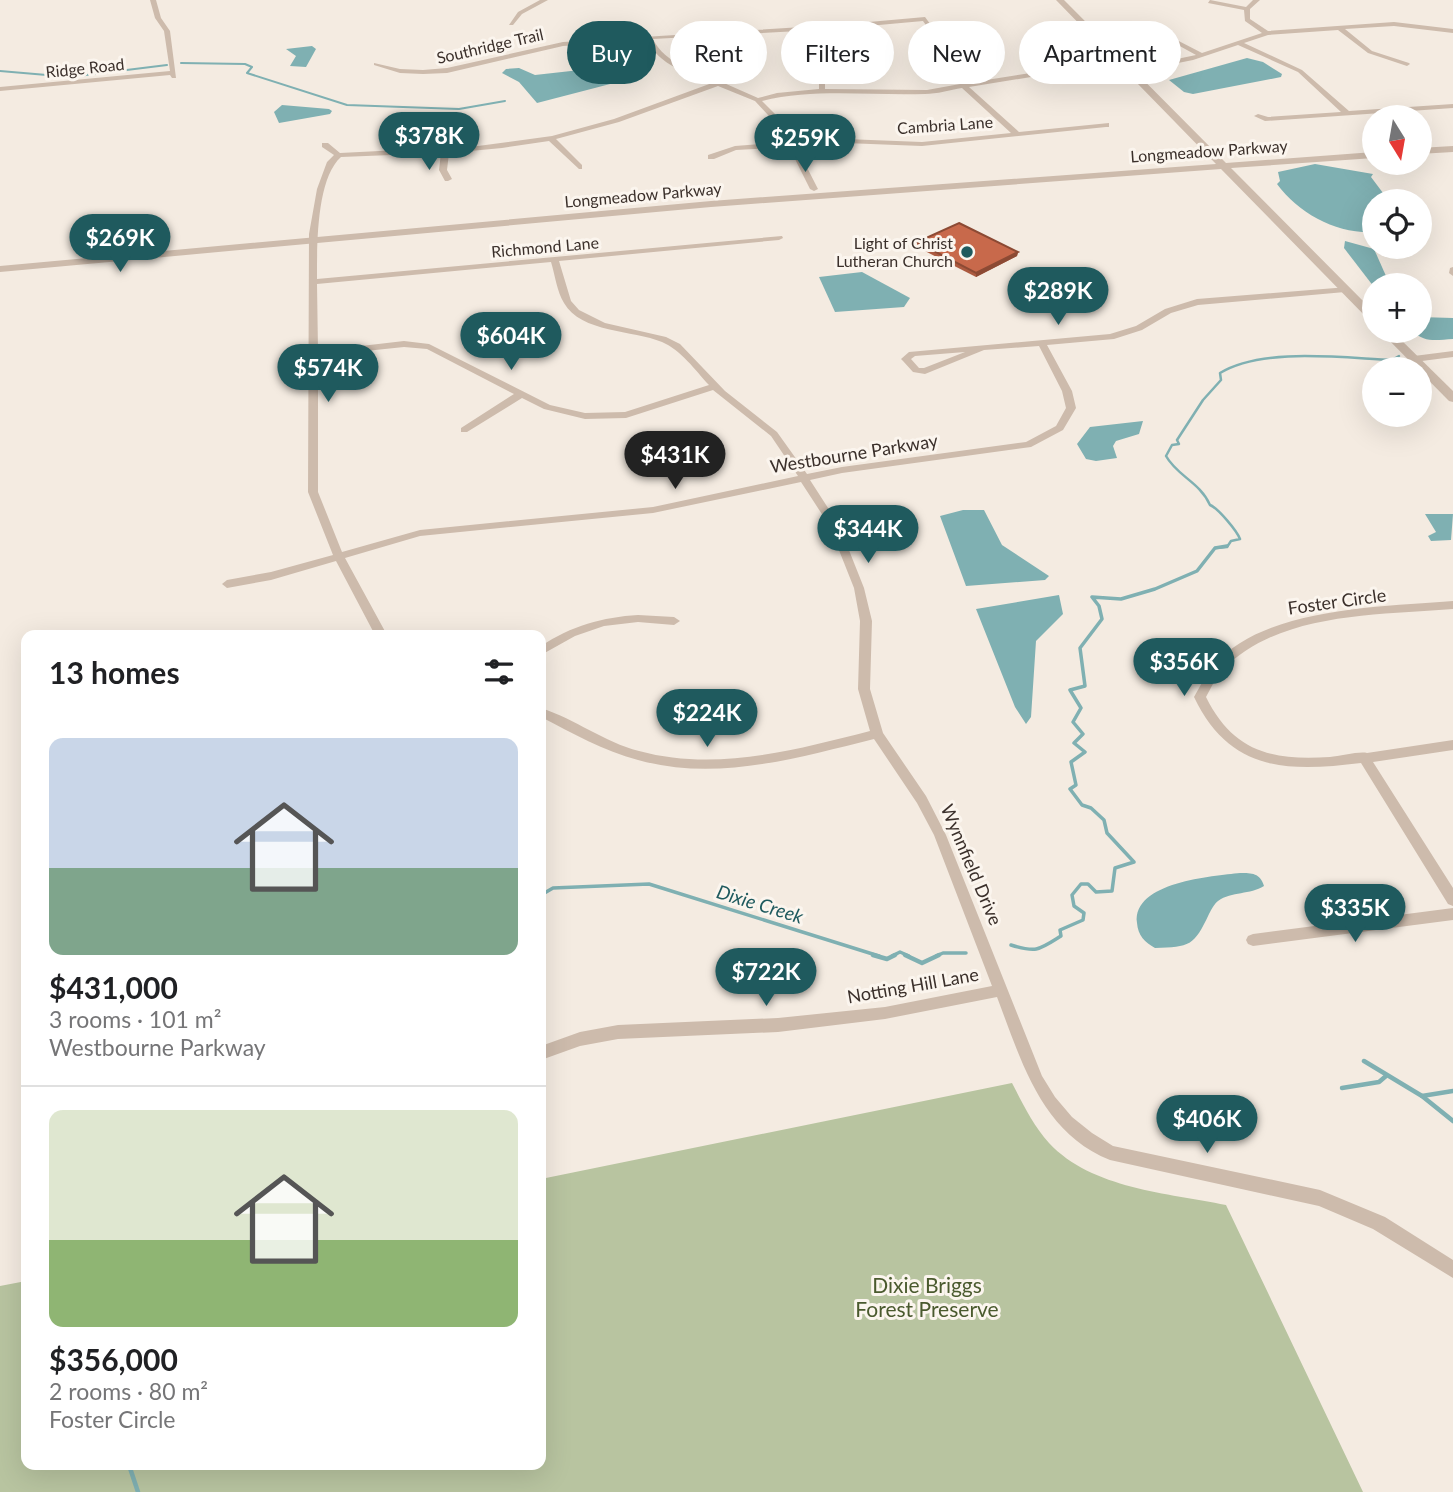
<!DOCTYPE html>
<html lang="en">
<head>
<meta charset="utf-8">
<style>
	:root { --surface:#fff; --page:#f2f2f2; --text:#202124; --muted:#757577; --line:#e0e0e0; --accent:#1f5a5e }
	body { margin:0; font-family:Lato,sans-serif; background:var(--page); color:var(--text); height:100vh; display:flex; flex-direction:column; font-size:26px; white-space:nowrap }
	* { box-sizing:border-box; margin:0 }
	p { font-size:23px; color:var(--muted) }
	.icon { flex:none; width:38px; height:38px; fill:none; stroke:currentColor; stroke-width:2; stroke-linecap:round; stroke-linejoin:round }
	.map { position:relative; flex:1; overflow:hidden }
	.sheet { position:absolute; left:21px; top:630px; width:525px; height:840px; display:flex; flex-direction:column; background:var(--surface); border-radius:14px; box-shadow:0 7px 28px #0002 }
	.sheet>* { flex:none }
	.top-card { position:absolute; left:567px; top:21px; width:665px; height:63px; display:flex; gap:14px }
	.needle { width:46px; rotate:169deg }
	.fabs { position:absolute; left:1362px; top:105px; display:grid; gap:14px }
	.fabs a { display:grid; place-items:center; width:70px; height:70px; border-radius:50%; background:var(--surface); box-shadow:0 7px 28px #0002; font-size:35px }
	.price { position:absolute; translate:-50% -60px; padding:0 16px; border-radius:24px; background:var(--accent); color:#fff; font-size:23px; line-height:46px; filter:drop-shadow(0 2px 4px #0008) }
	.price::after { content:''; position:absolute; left:50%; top:42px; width:21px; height:16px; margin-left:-10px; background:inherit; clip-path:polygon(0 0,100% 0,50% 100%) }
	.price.selected { background:#222; color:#fff }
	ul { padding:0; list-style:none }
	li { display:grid; align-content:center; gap:14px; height:371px; padding:0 28px }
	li+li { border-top:2px solid var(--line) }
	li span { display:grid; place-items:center; height:217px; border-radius:14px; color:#555 }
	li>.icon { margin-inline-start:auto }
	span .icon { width:126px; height:126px; fill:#fffc; stroke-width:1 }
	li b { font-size:30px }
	h2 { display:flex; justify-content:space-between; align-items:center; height:84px; padding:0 28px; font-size:30px }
	.pill { padding:0 24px; border-radius:32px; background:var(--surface); box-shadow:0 7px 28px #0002; font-size:24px; line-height:63px }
	.pill.selected { background:var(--accent); color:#fff }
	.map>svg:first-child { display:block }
	.green { fill:#b8c4a0 }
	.water { fill:#7fb0b2 }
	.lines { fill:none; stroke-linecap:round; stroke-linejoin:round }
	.stream-far3 { stroke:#7fb0b2; stroke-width:2 }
	.stream-far2 { stroke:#7fb0b2; stroke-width:2.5 }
	.stream-far1 { stroke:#7fb0b2; stroke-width:3.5 }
	.stream { stroke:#7fb0b2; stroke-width:4.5 }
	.minor { fill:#cdbbac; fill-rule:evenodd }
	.tertiary { fill:#cdbbac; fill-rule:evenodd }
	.wall { fill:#ac5a40 }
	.shaded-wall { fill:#8c4a34 }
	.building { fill:#c8694b; stroke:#8c4a34; stroke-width:2 }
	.poi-dot { fill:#1f5a5e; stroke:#fbf5ee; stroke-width:2.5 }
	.labels { text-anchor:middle; stroke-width:6; stroke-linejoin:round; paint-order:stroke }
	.far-street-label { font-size:16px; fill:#3b302b; stroke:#fbf5ee }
	.far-poi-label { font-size:16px; fill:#3b302b; stroke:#fbf5ee; text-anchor:end }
	.street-label { font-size:18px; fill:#3b302b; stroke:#fbf5ee }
	.water-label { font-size:19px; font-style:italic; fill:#1f5a5e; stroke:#fbf5ee }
	.near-park-label { font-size:21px; fill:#4a5a2e; stroke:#fbf5ee }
</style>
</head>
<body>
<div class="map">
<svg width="1453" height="1492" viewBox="0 0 1453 1492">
	<rect width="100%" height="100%" fill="#f4ebe1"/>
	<path class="green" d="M 1012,1083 C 1023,1104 1033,1125 1049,1143 C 1092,1189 1168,1193 1226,1205 L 1363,1492 L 0,1492 L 0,1286 L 26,1281 L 26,1465 L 541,1465 L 541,1179 Z"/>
	<g class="water">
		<polygon points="312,46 316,49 306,67 290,66 296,56 286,49"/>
		<polygon points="1247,58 1263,62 1282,74 1281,77 1193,94 1184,92 1169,80"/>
		<polygon points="519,68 535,75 589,69 614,83 537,103 519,82 502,73 506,69"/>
		<polygon points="282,105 329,109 332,111 330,114 279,123 274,112"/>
		<path d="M 1315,164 L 1373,174 L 1371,177 L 1389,201 L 1374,201 L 1374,232 C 1337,234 1299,214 1277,184 L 1280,181 L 1278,172 Z"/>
		<polygon points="1345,241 1374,249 1390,285 1374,287 1344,248"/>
		<polygon points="862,272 910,298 904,307 835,312 819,277"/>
		<path d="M 1419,317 L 1453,318 L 1453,339 C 1436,340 1425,343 1412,331 L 1419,331 Z"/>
		<polygon points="1143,421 1139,434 1116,441 1113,446 1117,458 1096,461 1086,459 1077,444 1090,427"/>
		<polygon points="963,510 984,510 1002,545 1049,576 1045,580 966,586 940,516"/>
		<polygon points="1425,514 1453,514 1451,540 1431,541 1428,536 1436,532"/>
		<polygon points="1059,595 1063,614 1036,641 1031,717 1026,724 1015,707 976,609"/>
		<path d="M 1240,873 C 1252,873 1260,873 1264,886 C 1250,895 1232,891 1218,901 C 1214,904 1211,910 1209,914 C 1194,946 1190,947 1155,948 C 1145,942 1138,936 1137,923 C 1132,882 1213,876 1240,873 Z"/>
	</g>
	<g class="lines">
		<g class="stream-far3">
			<polyline points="181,63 245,64 252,67 247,73 347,105 459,109 505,101"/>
			<polyline points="0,71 70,77 167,65"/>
		</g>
		<path class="stream-far2" d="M 1215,548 L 1227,547 L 1231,541 L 1240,539 C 1237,531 1218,508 1210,505 C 1200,482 1177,476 1166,456 L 1172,445 L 1179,444 L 1177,440 L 1203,400 L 1221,380 L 1220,373 C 1263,347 1343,358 1392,360 L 1399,356"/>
		<g class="stream-far1">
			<polyline points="541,895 553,888 649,884 879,956"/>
			<path d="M 1011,945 C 1037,953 1039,950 1061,936 L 1060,930 L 1083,920 L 1084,913 L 1074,906 L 1072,895 L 1081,884 L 1088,884 L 1096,892 L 1112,891 L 1115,868 L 1134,862 L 1107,833 L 1104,820 L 1091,808 L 1082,805 L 1070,789 L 1076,785 L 1071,762 L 1085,752 L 1074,743 L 1083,734 L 1073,722 L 1081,708 L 1070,690 L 1085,686 L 1080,648 L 1102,619 L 1099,606 L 1092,597 L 1121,599 L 1155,589 L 1197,571 L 1215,548 L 1227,546"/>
			<polyline points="892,956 900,952 909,956"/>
			<polyline points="936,956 943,953 966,953"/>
		</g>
		<g class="stream">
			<polyline points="873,955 887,959 895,955"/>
			<polyline points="905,955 922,963 939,955"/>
			<polyline points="1364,1061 1422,1096 1453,1121"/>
			<polyline points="1342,1088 1379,1082 1386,1076"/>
			<polyline points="1422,1096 1453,1091"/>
			<polyline points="129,1465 138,1492"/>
		</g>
		<g class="minor">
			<polygon points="150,0 156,0 161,18 170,31 176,78 172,78 170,75 0,91 0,87 170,71 164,31 155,18"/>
			<polygon points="540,0 548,0 522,14 513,25 509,25 518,12"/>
			<path d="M 1210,0 L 1246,7 L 1253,0 L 1260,0 L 1250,9 L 1250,19 L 1268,31 L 1394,22 L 1453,29 L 1453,33 L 1394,26 L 1345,29 L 1372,51 L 1409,63 L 1410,64 L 1407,66 L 1368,53 L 1338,30 L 1268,35 L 1244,43 L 1302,70 L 1349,111 L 1453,104 L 1453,108 L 1265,121 L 1254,116 L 1258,114 L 1268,117 L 1341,112 L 1298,72 L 1238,45 L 1193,60 L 1158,67 L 1037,76 L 969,87 L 1019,132 L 1109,123 L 1109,127 L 1106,127 L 922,146 L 845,143 L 796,146 L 818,189 L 814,191 L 810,189 L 789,147 L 736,150 L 714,159 L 708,159 L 708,155 L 735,146 L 787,142 L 780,128 L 755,101 L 718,86 L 619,122 L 556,139 L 582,165 L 582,169 L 579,169 L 549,141 L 502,148 L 449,153 L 447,170 L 452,179 L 448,181 L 445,181 L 439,170 L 441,153 L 341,157 C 316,179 317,248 317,279 L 782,236 L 783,238 L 779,240 L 559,261 L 571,301 L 579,310 L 605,323 L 666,337 L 680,344 L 725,391 L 777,432 L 807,474 L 842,467 L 1026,442 L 1056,426 L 1066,408 L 1062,391 L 1039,346 L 984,350 L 925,374 L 913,372 L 903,361 L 901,359 L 909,352 L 1110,334 L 1136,326 L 1165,309 L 1197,299 L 1348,287 L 1349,289 L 1345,292 L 1198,305 L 1171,313 L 1142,330 L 1114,339 L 1047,345 L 1072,391 L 1076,408 L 1063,430 L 1031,447 L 842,473 L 810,480 L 839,525 L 864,588 L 872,621 L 870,689 L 883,733 L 926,796 L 946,835 L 1042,1076 L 1055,1097 L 1072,1117 L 1092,1133 L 1113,1146 L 1320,1190 L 1385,1217 L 1453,1260 L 1453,1278 L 1373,1229 L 1319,1206 L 1110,1160 C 1041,1133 1021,1060 997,997 L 885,1019 L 778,1032 L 618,1039 L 580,1046 L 541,1060 L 541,1046 L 580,1032 L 618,1025 L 778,1018 L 885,1007 L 992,986 L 934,835 L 917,803 L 874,739 C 797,758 717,782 638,760 C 604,751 572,733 541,717 L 541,708 C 575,719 604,742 639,751 C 716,772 795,750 870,731 L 858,689 L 860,621 L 854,588 L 829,525 L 801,482 L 653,513 L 420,536 L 345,558 L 387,635 L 375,635 L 336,561 L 271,580 L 227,588 L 222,584 L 227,580 L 271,572 L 333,555 L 308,492 L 309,234 L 317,189 L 327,162 L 334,155 L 322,147 L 322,143 L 328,143 L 340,153 L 478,146 L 552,136 L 614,119 L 712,83 C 686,72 660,66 647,40 L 563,46 L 447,73 L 423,74 L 400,73 L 374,65 L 374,63 L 400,69 L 423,70 L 447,68 L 563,42 L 835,25 L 925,17 L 953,55 L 967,83 L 1037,72 L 1158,63 L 1196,55 L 1167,39 L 1166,38 L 1169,36 L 1202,53 L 1262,33 L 1245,21 L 1244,10 L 1208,3 ZM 923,21 L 947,55 L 960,84 L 927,90 L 825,89 L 825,78 L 829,74 L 826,72 L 819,78 L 819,89 L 777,93 L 758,98 L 724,83 L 723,81 L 718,81 C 694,70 665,64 653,39 L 835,29 ZM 962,88 L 1011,133 L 922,142 L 845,139 L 794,142 L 786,125 L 762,101 C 815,88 870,96 925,94 C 937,94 950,90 962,88 ZM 551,262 C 555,275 557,292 564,303 C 581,333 633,330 662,342 C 681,350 695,370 709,385 L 625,412 L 585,413 L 550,405 L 429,344 L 404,341 L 318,351 L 317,284 ZM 404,347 L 427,349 L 514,394 L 461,428 L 461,432 L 467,432 L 522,398 L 544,409 L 585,419 L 626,418 L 713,390 L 771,436 L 798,476 L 653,507 L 420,530 L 342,552 L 318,492 L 318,356 ZM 965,352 L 924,368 L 919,368 L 911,359 L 915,356 Z"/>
			<polygon points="1453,267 1453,276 1449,273 1450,268"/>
			<polygon points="1453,351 1453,357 1414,362 1409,359 1414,356"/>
			<path d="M 1453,601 L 1453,609 C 1380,615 1277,612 1223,670 C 1216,677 1211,688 1206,697 C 1233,752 1273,761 1330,757 C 1340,756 1360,751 1367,753 L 1453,740 L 1453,750 L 1373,762 L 1453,888 L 1453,906 L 1448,904 L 1361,763 C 1287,772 1230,772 1194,697 C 1200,687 1206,674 1214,665 C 1264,607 1382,607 1453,601 Z"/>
			<path d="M 638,615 L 674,617 L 680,621 L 674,625 L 638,622 L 604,626 L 575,636 L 541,655 L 541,646 C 571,626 603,617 638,615 Z"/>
			<polygon points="1453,908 1453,920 1253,946 1248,944 1246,940 1248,936 1253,934"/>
		</g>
		<g class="tertiary">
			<polygon points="1056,0 1064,0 1226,163 1374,152 1374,158 1231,168 1374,312 1374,322 1370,321 1221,169 711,207 0,272 0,266 711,201 1216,164"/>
			<polygon points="1453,146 1453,152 1419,154 1419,148"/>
			<polygon points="1380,331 1392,331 1453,391 1453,402 1449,401"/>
		</g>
	</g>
	<polygon class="wall" points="917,242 1018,252 1017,256 976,277 917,247"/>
	<polygon class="shaded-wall" points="1018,252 1017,256 976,277 976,273"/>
	<polygon class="building" points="959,223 1018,252 976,273 917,242"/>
	<circle class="poi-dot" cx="967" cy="252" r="7"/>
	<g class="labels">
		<g class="far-street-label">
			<text transform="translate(490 46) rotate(-13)" y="6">Southridge Trail</text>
			<text transform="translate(85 68) rotate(-6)" y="6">Ridge Road</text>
			<text transform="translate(945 125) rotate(-4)" y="6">Cambria Lane</text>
			<text transform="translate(1209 151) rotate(-4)" y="6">Longmeadow Parkway</text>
			<text transform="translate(643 195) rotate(-5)" y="6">Longmeadow Parkway</text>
			<text transform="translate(545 247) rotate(-5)" y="6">Richmond Lane</text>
		</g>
		<g class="far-poi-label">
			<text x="953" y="249">Light of Christ<tspan x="953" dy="18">Lutheran Church</tspan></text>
		</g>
		<g class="street-label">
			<text transform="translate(854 454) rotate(-9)" y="6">Westbourne Parkway</text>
			<text transform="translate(1337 602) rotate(-8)" y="6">Foster Circle</text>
			<text transform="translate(971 865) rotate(67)" y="6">Wynnfield Drive</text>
			<text transform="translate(913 986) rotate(-10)" y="6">Notting Hill Lane</text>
		</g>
		<g class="water-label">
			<text transform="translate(760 904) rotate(17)" y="7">Dixie Creek</text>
		</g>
		<g class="near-park-label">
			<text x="927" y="1293">Dixie Briggs<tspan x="927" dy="24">Forest Preserve</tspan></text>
		</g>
	</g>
</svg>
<div class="fabs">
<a><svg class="needle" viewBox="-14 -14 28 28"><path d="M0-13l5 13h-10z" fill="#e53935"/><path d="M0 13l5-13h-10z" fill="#757577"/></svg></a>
<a><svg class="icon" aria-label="locate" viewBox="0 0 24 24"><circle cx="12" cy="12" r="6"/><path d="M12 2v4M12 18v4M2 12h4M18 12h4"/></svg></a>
<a>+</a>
<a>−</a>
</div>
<b class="price" style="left:429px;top:172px">$378K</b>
<b class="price" style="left:805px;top:174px">$259K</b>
<b class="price" style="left:120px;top:274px">$269K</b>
<b class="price" style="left:1058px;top:327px">$289K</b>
<b class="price" style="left:511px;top:372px">$604K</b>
<b class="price" style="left:328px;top:404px">$574K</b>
<b class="price selected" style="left:675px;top:491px">$431K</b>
<b class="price" style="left:868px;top:565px">$344K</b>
<b class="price" style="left:1184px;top:698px">$356K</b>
<b class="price" style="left:707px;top:749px">$224K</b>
<b class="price" style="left:1355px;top:944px">$335K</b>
<b class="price" style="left:766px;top:1008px">$722K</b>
<b class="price" style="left:1207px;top:1155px">$406K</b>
<div class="top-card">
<a class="pill selected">Buy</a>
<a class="pill">Rent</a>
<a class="pill">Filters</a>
<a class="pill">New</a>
<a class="pill">Apartment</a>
</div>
<section class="sheet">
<h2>13 homes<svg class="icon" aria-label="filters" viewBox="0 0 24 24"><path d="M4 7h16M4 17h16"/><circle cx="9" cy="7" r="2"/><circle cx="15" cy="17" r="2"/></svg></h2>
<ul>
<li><span style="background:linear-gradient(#c9d6e8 60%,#7fa58c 0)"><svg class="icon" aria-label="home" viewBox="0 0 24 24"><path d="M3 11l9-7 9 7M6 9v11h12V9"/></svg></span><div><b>$431,000</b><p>3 rooms · 101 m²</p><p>Westbourne Parkway</p></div></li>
<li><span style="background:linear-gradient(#dfe7d0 60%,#8fb573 0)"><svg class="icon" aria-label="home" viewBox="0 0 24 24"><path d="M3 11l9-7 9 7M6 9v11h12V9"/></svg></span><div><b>$356,000</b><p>2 rooms · 80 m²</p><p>Foster Circle</p></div></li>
</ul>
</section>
</div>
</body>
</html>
